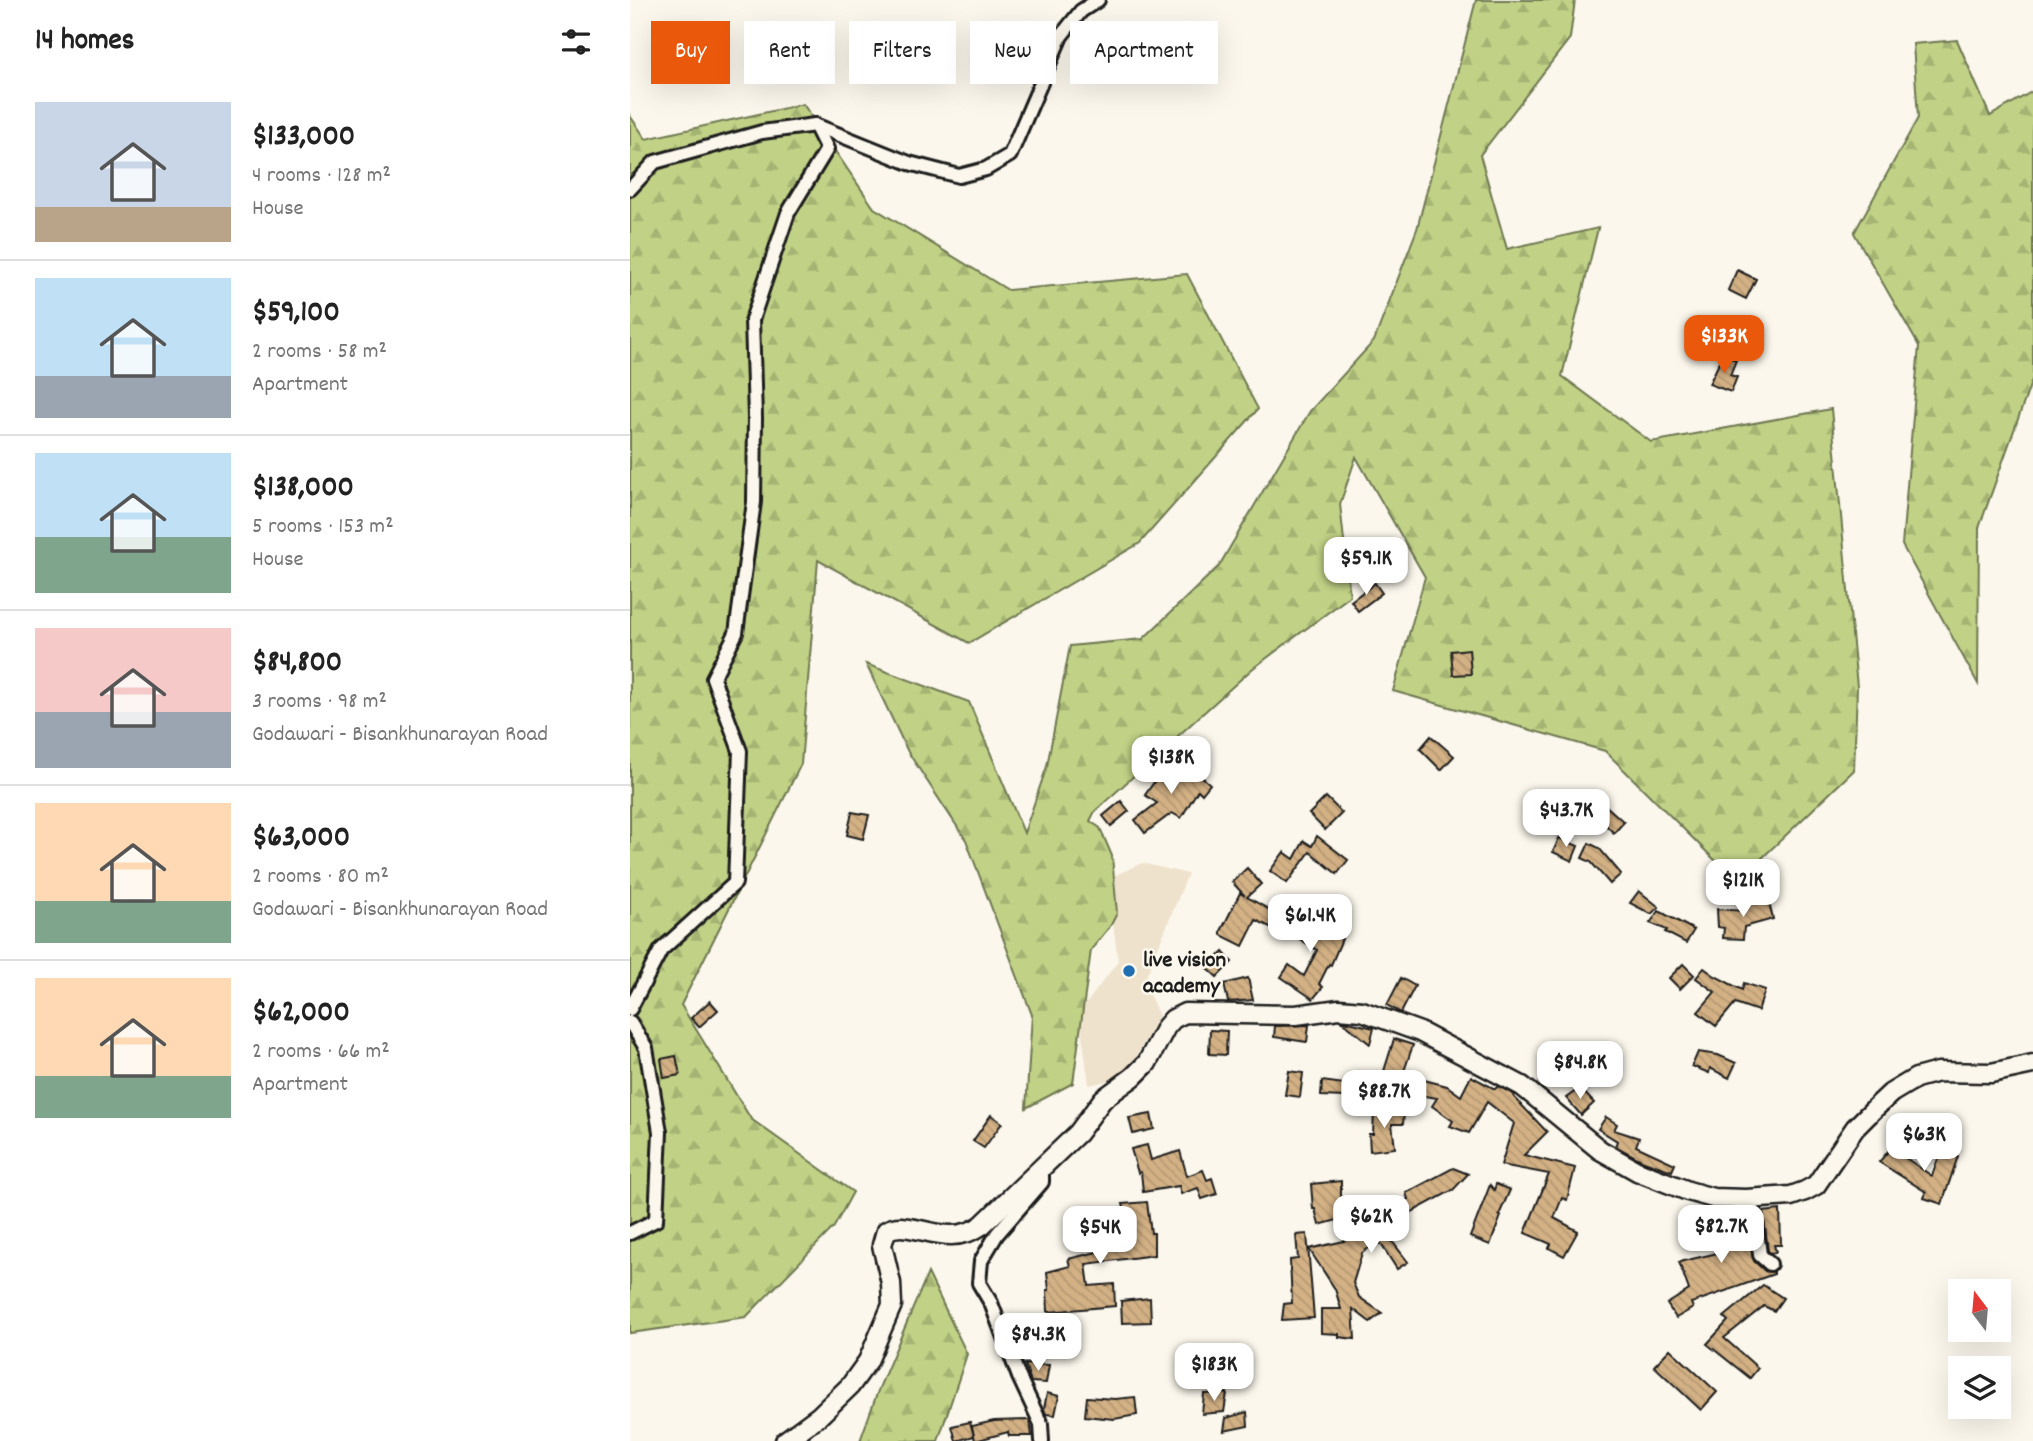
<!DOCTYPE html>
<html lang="en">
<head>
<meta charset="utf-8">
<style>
	:root { --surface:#fff; --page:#f6f6f6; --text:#222; --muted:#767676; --line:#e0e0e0; --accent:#ea580c }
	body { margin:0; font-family:Dekko,sans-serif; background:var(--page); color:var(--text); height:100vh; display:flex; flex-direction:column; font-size:26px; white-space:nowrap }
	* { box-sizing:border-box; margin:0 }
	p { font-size:23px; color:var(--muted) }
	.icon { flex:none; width:38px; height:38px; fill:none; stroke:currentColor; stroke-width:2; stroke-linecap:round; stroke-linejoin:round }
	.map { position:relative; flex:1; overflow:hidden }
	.side { display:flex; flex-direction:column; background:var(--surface); width:630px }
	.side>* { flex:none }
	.top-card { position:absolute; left:21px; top:21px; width:665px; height:63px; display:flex; gap:14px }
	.needle { width:46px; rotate:344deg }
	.fabs { position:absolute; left:1318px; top:1279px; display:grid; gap:14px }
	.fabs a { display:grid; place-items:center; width:63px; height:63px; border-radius:0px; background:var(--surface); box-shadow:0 7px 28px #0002; font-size:35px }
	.price { position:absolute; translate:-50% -60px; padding:0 16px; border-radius:14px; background:#fff; color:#222; font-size:23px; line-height:46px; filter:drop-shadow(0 2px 4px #0008) }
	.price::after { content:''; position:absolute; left:50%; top:42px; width:21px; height:16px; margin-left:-10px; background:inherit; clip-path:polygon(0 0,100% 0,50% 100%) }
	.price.selected { background:var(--accent); color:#fff }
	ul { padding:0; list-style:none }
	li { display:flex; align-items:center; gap:21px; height:175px; padding:0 35px }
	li+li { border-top:2px solid var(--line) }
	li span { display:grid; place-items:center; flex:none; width:196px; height:140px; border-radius:0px; color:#555 }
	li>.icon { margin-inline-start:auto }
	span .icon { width:84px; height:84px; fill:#fffc; stroke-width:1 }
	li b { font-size:30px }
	h2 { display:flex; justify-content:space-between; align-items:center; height:84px; padding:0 35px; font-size:30px }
	.chip { padding:0 24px; border-radius:0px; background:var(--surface); box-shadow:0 7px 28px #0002; font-size:24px; line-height:63px }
	.chip.selected { background:var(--accent); color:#fff }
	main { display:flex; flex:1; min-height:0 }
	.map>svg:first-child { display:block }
	.built { fill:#efe2cd }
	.forest { fill:url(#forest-firs); stroke:#6e7751; stroke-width:2 }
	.building { fill:url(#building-back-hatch); stroke:#1c1c1c; stroke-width:2 }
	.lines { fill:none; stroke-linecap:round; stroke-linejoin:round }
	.street-casing { stroke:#1c1c1c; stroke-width:18 }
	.secondary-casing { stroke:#1c1c1c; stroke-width:23 }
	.street { stroke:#fbf7ec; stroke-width:12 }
	.secondary { stroke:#fbf7ec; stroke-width:18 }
	.poi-dot { fill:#1f6fb2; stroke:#fbf7ec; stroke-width:2.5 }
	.labels { text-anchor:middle; stroke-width:5; stroke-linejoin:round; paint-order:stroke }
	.poi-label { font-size:23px; font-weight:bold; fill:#1c1c1c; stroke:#fbf7ec; text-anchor:start }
</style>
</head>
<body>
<main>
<section class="side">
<h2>14 homes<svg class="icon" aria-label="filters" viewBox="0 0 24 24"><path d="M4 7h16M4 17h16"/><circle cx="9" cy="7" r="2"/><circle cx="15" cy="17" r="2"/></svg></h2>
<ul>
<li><span style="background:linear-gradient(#c9d6e8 75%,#b9a48a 0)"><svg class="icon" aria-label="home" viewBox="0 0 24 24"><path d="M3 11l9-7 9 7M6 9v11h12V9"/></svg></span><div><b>$133,000</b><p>4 rooms · 128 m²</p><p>House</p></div></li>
<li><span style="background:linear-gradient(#bfe0f5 70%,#9aa5b1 0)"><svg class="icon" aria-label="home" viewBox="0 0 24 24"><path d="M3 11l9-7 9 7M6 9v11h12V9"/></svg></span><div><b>$59,100</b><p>2 rooms · 58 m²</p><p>Apartment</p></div></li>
<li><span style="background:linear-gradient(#bfe0f5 60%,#7fa58c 0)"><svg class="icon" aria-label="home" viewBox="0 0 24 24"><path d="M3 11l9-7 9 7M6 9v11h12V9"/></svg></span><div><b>$138,000</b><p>5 rooms · 153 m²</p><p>House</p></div></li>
<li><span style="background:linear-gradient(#f6c9c9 60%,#9aa5b1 0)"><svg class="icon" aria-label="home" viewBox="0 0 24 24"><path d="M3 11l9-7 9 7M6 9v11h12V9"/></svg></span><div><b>$84,800</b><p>3 rooms · 98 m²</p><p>Godawari - Bisankhunarayan Road</p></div></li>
<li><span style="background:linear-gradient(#ffd9b3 70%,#7fa58c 0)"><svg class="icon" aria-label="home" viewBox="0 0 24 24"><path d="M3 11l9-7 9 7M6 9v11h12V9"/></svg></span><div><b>$63,000</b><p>2 rooms · 80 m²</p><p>Godawari - Bisankhunarayan Road</p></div></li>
<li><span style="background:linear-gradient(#ffd9b3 70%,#7fa58c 0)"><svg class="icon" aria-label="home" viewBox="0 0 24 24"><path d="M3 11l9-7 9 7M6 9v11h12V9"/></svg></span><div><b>$62,000</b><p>2 rooms · 66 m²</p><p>Apartment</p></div></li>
</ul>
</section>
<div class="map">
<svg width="1403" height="1441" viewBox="0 0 1403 1441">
	<defs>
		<pattern id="forest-firs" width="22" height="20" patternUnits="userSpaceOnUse" patternTransform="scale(1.75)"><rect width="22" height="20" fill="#c1d286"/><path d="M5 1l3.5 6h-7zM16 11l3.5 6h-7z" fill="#a5b473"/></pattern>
		<pattern id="building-back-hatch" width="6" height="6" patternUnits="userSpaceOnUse" patternTransform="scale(1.75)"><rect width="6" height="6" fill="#d3b185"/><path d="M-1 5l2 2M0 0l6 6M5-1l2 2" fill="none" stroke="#b59872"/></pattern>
	</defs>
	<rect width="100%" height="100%" fill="#fbf7ec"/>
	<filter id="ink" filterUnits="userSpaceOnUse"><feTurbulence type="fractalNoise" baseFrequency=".0143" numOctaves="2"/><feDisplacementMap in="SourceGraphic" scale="14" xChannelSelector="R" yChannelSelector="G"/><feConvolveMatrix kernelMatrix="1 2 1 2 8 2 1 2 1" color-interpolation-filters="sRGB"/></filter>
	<g filter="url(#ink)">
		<polygon class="built" points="512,863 558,874 514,982 529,1016 495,1077 459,1085 449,1013 488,961 477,879"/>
		<g class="forest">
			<polygon points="846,0 945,0 940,38 850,155 877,249 968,228 932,376 1021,442 1201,409 1227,687 1224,770 1107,882 975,751 763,691 795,577 726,457 710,504 720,596 622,669 465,811 460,821 470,828 482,856 487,913 481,925 461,950 443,1083 396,1108 402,1015 336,840 278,752 236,664 339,702 394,833 417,766 440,646 513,639 589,566 680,411 744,341 787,229"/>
			<polygon points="1327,40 1360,116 1403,91 1403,377 1349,528 1348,684 1272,545 1289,346 1224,233 1288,118 1283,44"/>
			<polygon points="173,104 244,208 378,290 557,274 628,409 510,543 339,643 188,560 171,764 51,1005 121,1119 223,1192 204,1227 116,1317 0,1333 0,116 16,139"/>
			<polygon points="298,1273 337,1354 308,1441 230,1441 249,1388"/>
		</g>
		<g class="building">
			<polygon points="1107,270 1126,279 1116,299 1098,290"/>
			<polygon points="1093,355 1106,360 1100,375 1107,377 1101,392 1079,384"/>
			<polygon points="745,583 752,593 728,611 721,601"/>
			<polygon points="839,649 841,674 823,675 821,651"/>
			<polygon points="801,736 824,756 811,770 790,749"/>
			<polygon points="536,765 555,779 563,769 580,784 572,794 568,790 551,818 542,813 515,833 505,820 527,803 515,795"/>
			<polygon points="696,797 712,813 695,830 679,814"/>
			<polygon points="491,801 499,811 481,826 473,816"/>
			<polygon points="975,805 994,822 984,833 965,815"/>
			<polygon points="222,812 239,815 233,839 217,835"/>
			<polygon points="687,836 718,860 707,874 680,852 657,883 640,871 654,852 664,859 674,841 682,846"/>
			<polygon points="929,838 948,846 942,861 923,852"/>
			<polygon points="959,843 969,848 991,874 980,884 961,862 952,858"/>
			<polygon points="617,868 631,884 617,897 649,915 642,928 626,920 613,946 591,935 591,931 610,893 615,896 602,882"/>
			<polygon points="1009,891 1029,907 1021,914 1000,903"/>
			<polygon points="1138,899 1143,919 1114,927 1113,939 1093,938 1094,928 1088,927 1087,909 1114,911 1113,906"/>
			<polygon points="656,910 681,926 712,939 701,965 699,964 689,984 693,987 683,999 651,977 659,965 674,976 687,950 647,925"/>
			<polygon points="1029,911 1064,930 1056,943 1035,932 1037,930 1020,923"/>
			<polygon points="593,952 602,962 587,977 577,968"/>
			<polygon points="1053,964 1064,975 1050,989 1039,978"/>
			<polygon points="1074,968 1085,976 1112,990 1114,983 1135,990 1128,1011 1105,1003 1086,1026 1068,1012 1085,992 1066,978"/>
			<polygon points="618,978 623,1000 598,1002 594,984"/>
			<polygon points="771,978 785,986 771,1013 757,1005"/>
			<polygon points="80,1001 88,1010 69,1027 61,1018"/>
			<polygon points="710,1020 744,1028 740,1044"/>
			<polygon points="679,1025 677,1042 644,1037 645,1026"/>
			<polygon points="580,1030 597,1031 596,1055 579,1054"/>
			<polygon points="764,1039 783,1045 772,1077 754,1071"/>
			<polygon points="1068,1052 1088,1055 1106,1063 1099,1078 1080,1068 1079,1073 1062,1066"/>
			<polygon points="46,1056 50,1075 34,1078 31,1059"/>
			<polygon points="659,1071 673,1073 670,1097 655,1095"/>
			<polygon points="779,1076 817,1086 831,1096 841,1076 865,1089 868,1086 885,1095 884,1097 917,1132 894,1155 945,1168 937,1200 932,1198 924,1218 948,1231 934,1256 919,1248 921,1244 895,1233 919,1174 871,1165 884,1123 857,1102 839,1133 820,1126 823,1121 802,1106 807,1098 776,1093"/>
			<polygon points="692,1081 729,1086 725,1100 715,1097 691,1096"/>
			<polygon points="950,1088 964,1103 951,1115 936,1098"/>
			<polygon points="744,1111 774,1113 773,1124 762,1124 765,1148 740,1151 739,1134 743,1134"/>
			<polygon points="521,1114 524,1129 503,1134 499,1118"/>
			<polygon points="361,1115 372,1123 354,1148 343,1141"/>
			<polygon points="976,1117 987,1124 984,1130 1009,1138 1006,1146 1045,1164 1042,1171 1011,1160 985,1146 987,1141 968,1129"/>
			<polygon points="517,1145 521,1160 550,1151 557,1176 573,1170 577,1180 582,1178 587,1194 572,1199 568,1188 551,1194 549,1186 513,1192 511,1172 508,1173 501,1149"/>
			<polygon points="1261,1148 1302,1176 1311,1150 1328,1156 1312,1204 1294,1198 1296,1192 1249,1162"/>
			<polygon points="823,1168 838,1174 823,1190 752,1228 778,1262 767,1269 749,1241 732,1253 723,1283 729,1297 752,1313 740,1322 723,1309 725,1339 709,1337 709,1334 691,1333 691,1309 711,1309 705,1289 679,1249 714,1241 778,1199 776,1193"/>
			<polygon points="711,1181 711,1219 689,1225 685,1209 683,1209 681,1184"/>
			<polygon points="866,1184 880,1190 869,1215 871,1216 860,1245 840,1237 860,1185 864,1190"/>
			<polygon points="517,1202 521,1233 524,1233 524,1255 456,1264 459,1286 484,1284 485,1306 418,1312 417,1290 419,1290 417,1272 440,1266 438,1259 467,1252 467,1242 495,1239 495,1236 501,1235 493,1204"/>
			<polygon points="1150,1210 1151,1245 1144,1245 1146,1252 1141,1253 1138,1251 1133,1212"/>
			<polygon points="1107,1211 1113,1211 1117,1217 1124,1261 1135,1271 1144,1272 1144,1274 1061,1303 1063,1308 1046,1318 1037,1304 1059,1290 1049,1262 1096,1251 1089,1228 1086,1229 1083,1217"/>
			<polygon points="677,1234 684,1318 652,1320 654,1304 662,1303 660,1260 668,1259 666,1235"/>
			<polygon points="1133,1285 1153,1298 1144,1311 1134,1306 1094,1338 1128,1368 1120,1378 1077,1344 1098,1321 1094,1317"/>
			<polygon points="520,1298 521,1322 492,1323 491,1301"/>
			<polygon points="1040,1349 1087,1392 1071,1410 1024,1366"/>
			<polygon points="395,1364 419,1365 416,1383 401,1382"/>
			<polygon points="417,1393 429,1396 425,1415 416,1414 414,1409"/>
			<polygon points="597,1393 594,1412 572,1414 574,1394"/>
			<polygon points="457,1397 485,1399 505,1397 507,1415 484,1419 455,1416"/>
			<polygon points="617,1412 618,1426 594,1431 596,1418"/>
			<polygon points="400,1420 402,1436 379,1436 378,1432 345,1441 342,1426 364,1421"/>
			<polygon points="340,1422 344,1436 326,1441 322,1426"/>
		</g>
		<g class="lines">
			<g class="street-casing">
				<g id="street">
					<polyline points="0,189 25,162 132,132 185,125 279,163 329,176 356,169 380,155 431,36 451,11 468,0"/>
					<polyline points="0,1009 31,950 105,883 110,751 83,678 106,633 124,502 125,418 122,320 158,213 197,149 185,125"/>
					<polyline points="0,1022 16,1048 30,1132 26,1220 0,1233"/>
					<polyline points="412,1169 412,1182 367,1234 351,1261 349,1283 361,1303 389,1377 411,1424 412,1441"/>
					<polyline points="1116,1199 1125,1214 1130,1255 1140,1264"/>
				</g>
			</g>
			<g class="secondary-casing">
				<path id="secondary" d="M 155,1441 L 189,1416 L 220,1386 L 238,1361 L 262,1305 L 261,1283 L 252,1245 L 256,1231 C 280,1216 316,1251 352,1225 L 448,1133 L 473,1099 L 503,1077 L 517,1063 L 536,1027 L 543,1019 L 555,1013 L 666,1015 L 709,1009 L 732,1011 L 790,1032 L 892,1086 L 970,1150 L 1007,1171 L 1058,1191 L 1083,1198 L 1116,1199 L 1161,1196 L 1175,1191 L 1186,1185 L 1225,1128 L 1245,1108 L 1261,1093 L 1286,1078 L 1308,1072 L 1361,1073 L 1403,1064"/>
			</g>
			<use href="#street" class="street"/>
			<use href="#secondary" class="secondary"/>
		</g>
	</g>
	<circle class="poi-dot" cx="499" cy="971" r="7"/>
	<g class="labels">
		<g class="poi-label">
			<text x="513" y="966">live vision<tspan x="513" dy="26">academy</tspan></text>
		</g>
	</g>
</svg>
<div class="fabs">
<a><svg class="needle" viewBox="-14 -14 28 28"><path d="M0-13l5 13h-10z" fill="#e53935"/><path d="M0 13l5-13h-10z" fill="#767676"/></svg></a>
<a><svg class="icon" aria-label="layers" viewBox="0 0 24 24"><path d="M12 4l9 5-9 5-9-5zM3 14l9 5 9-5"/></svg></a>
</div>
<b class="price selected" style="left:1094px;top:375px">$133K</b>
<b class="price" style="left:736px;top:597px">$59.1K</b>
<b class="price" style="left:541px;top:796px">$138K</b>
<b class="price" style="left:936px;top:849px">$43.7K</b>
<b class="price" style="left:1113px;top:919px">$121K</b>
<b class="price" style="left:680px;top:954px">$61.4K</b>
<b class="price" style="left:950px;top:1101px">$84.8K</b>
<b class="price" style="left:754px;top:1130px">$88.7K</b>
<b class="price" style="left:1294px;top:1173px">$63K</b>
<b class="price" style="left:741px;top:1255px">$62K</b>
<b class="price" style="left:1091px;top:1265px">$82.7K</b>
<b class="price" style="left:470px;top:1266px">$54K</b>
<b class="price" style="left:408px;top:1373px">$84.3K</b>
<b class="price" style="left:584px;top:1403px">$183K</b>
<div class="top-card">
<a class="chip selected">Buy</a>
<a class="chip">Rent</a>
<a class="chip">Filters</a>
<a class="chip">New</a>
<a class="chip">Apartment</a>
</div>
</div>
</main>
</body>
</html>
